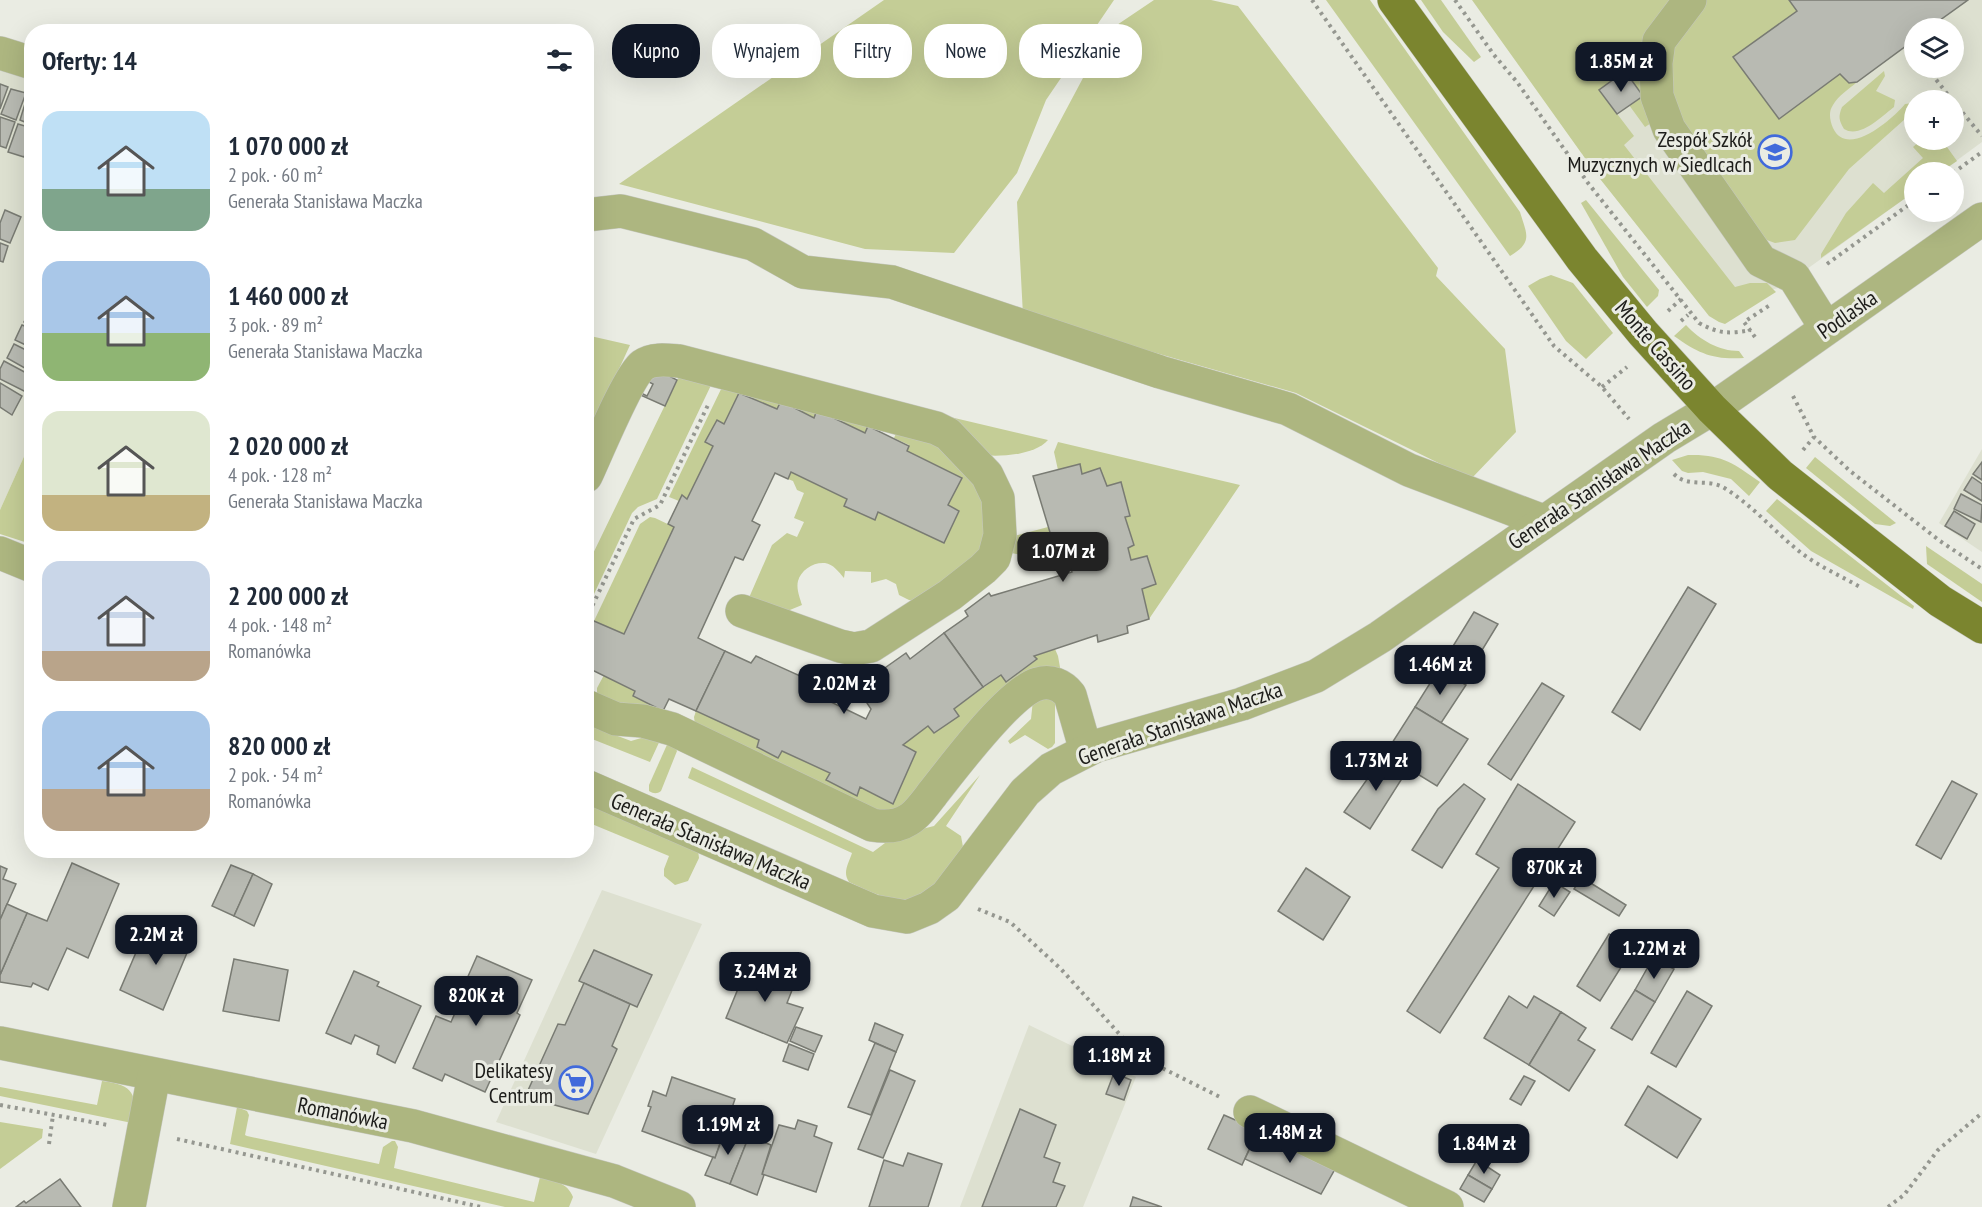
<!DOCTYPE html>
<html lang="pl">
<head>
<meta charset="utf-8">
<style>
	:root { --surface:#fff; --page:#f2f2f3; --text:#1f2937; --muted:#747a83; --accent:#111827 }
	body { margin:0; font-family:"PT Sans Narrow",sans-serif; background:var(--page); color:var(--text); height:100vh; display:flex; flex-direction:column; font-size:22px; white-space:nowrap }
	* { box-sizing:border-box; margin:0 }
	p { font-size:20px; color:var(--muted) }
	.icon { flex:none; width:33px; height:33px; fill:none; stroke:currentColor; stroke-width:2; stroke-linecap:round; stroke-linejoin:round }
	.map { position:relative; flex:1; overflow:hidden }
	.drawer { position:absolute; left:24px; top:24px; width:570px; height:834px; display:flex; flex-direction:column; background:var(--surface); border-radius:24px; box-shadow:0 6px 24px #0002 }
	.drawer>* { flex:none }
	.top-card { position:absolute; left:612px; top:24px; width:570px; height:54px; display:flex; gap:12px }
	.fabs { position:absolute; left:1904px; top:18px; display:grid; gap:12px }
	.fabs a { display:grid; place-items:center; width:60px; height:60px; border-radius:50%; background:var(--surface); box-shadow:0 6px 24px #0002; font-size:30px }
	.price { position:absolute; translate:-50% -51px; padding:0 14px; border-radius:12px; background:var(--accent); color:#fff; font-size:20px; line-height:39px; filter:drop-shadow(0 2px 3px #0008) }
	.price::after { content:''; position:absolute; left:50%; top:36px; width:18px; height:14px; margin-left:-9px; background:inherit; clip-path:polygon(0 0,100% 0,50% 100%) }
	.price.on { background:#222; color:#fff }
	ul { padding:0; list-style:none }
	li { display:flex; align-items:center; gap:18px; height:150px; padding:0 18px }
	li span { display:grid; place-items:center; flex:none; width:168px; height:120px; border-radius:18px; color:#555 }
	li>.icon { margin-inline-start:auto }
	span .icon { width:72px; height:72px; fill:#fffc; stroke-width:1 }
	li b { font-size:26px }
	h2 { display:flex; justify-content:space-between; align-items:center; height:72px; padding:0 18px; font-size:26px }
	.chip { padding:0 21px; border-radius:24px; background:var(--surface); box-shadow:0 6px 24px #0002; font-size:21px; line-height:54px }
	.chip.on { background:var(--accent); color:#fff }
	.map>svg:first-child { display:block }
	.built { fill:#dde0d0; fill-rule:evenodd }
	.green { fill:#c4cd96 }
	.building { fill:#b8bab2; stroke:#797b73; stroke-width:1.5 }
	.lines { fill:none; stroke-linecap:round; stroke-linejoin:round }
	.minor-casing { stroke:#c5c7bf; stroke-width:34 }
	.major-casing { stroke:#c5c7bf; stroke-width:34 }
	.path { stroke:#959790; stroke-width:4; stroke-dasharray:3 4.5; stroke-linecap:butt }
	.minor { stroke:#adb680; stroke-width:33 }
	.major { stroke:#7b852f; stroke-width:33 }
	.labels { text-anchor:middle; stroke-width:6; stroke-linejoin:round; paint-order:stroke }
	.poi-label { font-size:22px; fill:#1d1d1a; stroke:#eaece3; text-anchor:end }
	.street-label { font-size:22px; fill:#1d1d1a; stroke:#eaece3 }
</style>
</head>
<body>
<div class="map">
<svg width="1982" height="1207" viewBox="0 0 1982 1207">
	<rect width="100%" height="100%" fill="#eaece3"/>
	<g class="built">
		<path d="M 1677,0 L 1982,0 L 1982,142 L 1941,172 L 1914,172 L 1914,192 L 1782,287 L 1703,307 L 1597,175 L 1539,91 ZM 1914,28 L 1953,28 L 1953,68 L 1914,68 ZM 1914,100 L 1953,100 L 1953,140 L 1914,140 Z"/>
		<polygon points="0,67 32,77 31,441 0,510"/>
		<polygon points="1982,449 1982,552 1939,523"/>
		<polygon points="602,890 702,924 596,1154 496,1122"/>
		<polygon points="1029,1025 1136,1077 1083,1207 960,1207"/>
	</g>
	<g class="green">
		<polygon points="884,0 1114,0 1046,100 1017,173 954,253 865,249 619,184"/>
		<polygon points="1154,0 1211,0 1238,6 1438,268 1436,276 1505,349 1516,432 1471,479 1296,393 1023,315 1017,202 1108,31"/>
		<path d="M 1326,0 L 1370,0 L 1520,212 C 1527,235 1533,242 1510,256 Z"/>
		<polygon points="1421,0 1441,0 1481,57 1474,62 1443,32"/>
		<polygon points="1472,0 1677,0 1656,120 1645,127 1629,105 1599,90 1634,136 1624,145 1735,287 1750,283 1767,283 1776,292 1725,324 1719,322 1709,316 1597,175"/>
		<path d="M 1701,0 L 1789,0 L 1797,11 L 1734,57 L 1779,119 L 1840,74 L 1849,83 L 1857,82 C 1849,89 1838,96 1833,105 C 1828,112 1830,121 1833,128 C 1847,159 1893,119 1905,104 L 1914,103 L 1914,111 L 1849,169 L 1795,240 L 1775,243 L 1764,239 L 1677,127 L 1665,67 L 1675,30 Z"/>
		<path d="M 1884,71 L 1885,76 L 1876,91 L 1895,100 L 1894,107 C 1882,116 1860,139 1844,129 C 1839,120 1838,117 1842,107 Z"/>
		<polygon points="1921,140 1942,140 1957,161 1941,172 1914,172 1914,192 1821,258 1821,254 1846,213 1873,183 1884,193 1923,158 1913,147"/>
		<polygon points="1586,200 1659,290 1658,296 1647,307 1623,277 1581,203"/>
		<polygon points="1551,275 1573,283 1613,333 1586,359 1566,341 1528,286 1540,279"/>
		<path d="M 1686,325 C 1700,340 1719,351 1739,351 L 1744,358 C 1714,360 1699,354 1674,336 Z"/>
		<polygon points="586,335 630,345 587,439 586,439"/>
		<polygon points="683,368 713,381 657,499 638,507 632,513 587,609 586,568"/>
		<polygon points="724,383 881,421 876,430 868,427 865,433 817,411 814,418 780,402 777,409 739,393 687,499 682,496 679,501 669,497"/>
		<path d="M 946,416 L 1048,440 C 1035,455 1001,457 982,455 Z"/>
		<path d="M 899,427 L 925,431 L 976,480 L 986,507 L 983,556 L 917,601 L 909,600 L 899,595 L 896,584 L 886,579 L 871,583 L 871,572 L 845,571 L 844,578 C 839,572 833,564 825,563 C 813,562 801,570 798,581 C 796,589 800,598 802,605 L 785,612 L 748,600 L 772,545 L 787,533 L 797,537 L 804,522 L 794,518 L 804,493 L 797,490 L 793,481 L 788,479 L 791,472 L 847,499 L 845,506 L 874,520 L 878,512 L 944,543 L 959,512 L 948,505 L 962,478 L 907,451 L 909,445 L 894,438 Z"/>
		<polygon points="31,441 31,486 24,506 31,508 31,523 28,536 31,538 31,544 0,534 0,510"/>
		<polygon points="1058,442 1240,485 1149,619 1142,589 1156,583 1147,556 1131,560 1128,548 1134,545 1125,517 1130,515 1121,482 1107,486 1100,469 1082,474 1079,464 1058,470 1054,452"/>
		<path d="M 1688,455 C 1722,454 1733,463 1760,482 L 1749,496 L 1731,479 L 1703,472 L 1688,473 L 1682,471 L 1672,460 Z"/>
		<polygon points="1815,457 1896,523 1890,526 1875,524 1806,468"/>
		<polygon points="1777,499 1914,606 1913,609 1811,551 1766,511"/>
		<polygon points="650,517 655,518 674,527 624,634 594,621 640,524"/>
		<polygon points="1048,527 1052,538 1062,536 1069,564 1011,553 1014,536"/>
		<polygon points="1926,546 1982,584 1982,602 1927,564"/>
		<polygon points="1055,649 1058,656 1061,673 903,811 891,816 695,725 694,717 696,711 759,740 757,748 778,758 782,751 830,773 826,780 856,795 860,787 893,803 916,752 903,745 928,726 934,733 958,716 954,709 1001,675 1007,682 1036,660 1034,656"/>
		<polygon points="604,675 635,691 663,711 642,714 597,693 597,688"/>
		<polygon points="1042,695 1055,700 1055,743 1052,747 1048,749 1025,735 1010,744 1008,741 1031,719 1033,700"/>
		<polygon points="586,724 631,741 648,736 662,736 650,762 587,737"/>
		<path d="M 670,738 L 677,751 L 661,791 C 657,794 654,794 649,791 L 649,785 Z"/>
		<path d="M 692,767 L 873,852 L 885,843 L 914,831 L 934,826 L 980,775 L 946,826 L 961,836 L 963,847 C 956,857 942,882 933,889 C 905,911 875,894 849,882 C 842,872 849,863 852,853 L 688,778 Z"/>
		<polygon points="586,803 698,850 699,858 688,881 675,885 664,876 664,869 669,856 587,822"/>
		<path d="M 102,1081 C 136,1085 134,1094 137,1124 L 0,1096 L 0,1087 L 97,1105 Z"/>
		<path d="M 237,1107 L 247,1111 L 249,1115 L 245,1135 L 247,1136 L 379,1164 L 383,1147 L 392,1141 L 395,1141 L 398,1147 L 394,1168 L 534,1202 L 540,1177 C 554,1181 567,1182 573,1197 L 569,1207 L 505,1207 L 230,1144 Z"/>
		<polygon points="0,1122 43,1129 42,1138 0,1169"/>
	</g>
	<g class="building">
		<polygon points="1789,0 1968,0 1929,28 1914,28 1914,40 1857,82 1849,83 1840,74 1779,119 1733,57 1797,11"/>
		<polygon points="1625,71 1643,96 1617,114 1599,90"/>
		<polygon points="0,84 8,87 0,109"/>
		<polygon points="11,89 26,93 16,120 1,114"/>
		<polygon points="28,94 32,95 32,125 20,120"/>
		<polygon points="0,117 15,122 6,148 0,146"/>
		<polygon points="18,124 32,128 32,136 24,157 8,152"/>
		<polygon points="5,210 21,217 10,243 0,239 0,223"/>
		<polygon points="0,243 8,246 3,262 0,261"/>
		<polygon points="32,307 32,326 24,322"/>
		<polygon points="22,325 32,329 32,348 15,340"/>
		<polygon points="14,344 32,353 30,371 7,358"/>
		<polygon points="4,361 32,376 32,382 26,392 0,379 0,369"/>
		<polygon points="654,368 677,380 665,406 638,394 639,392 647,396 653,384 647,381"/>
		<polygon points="0,383 22,396 12,415 0,407"/>
		<polygon points="739,393 777,409 781,401 814,418 817,410 865,433 868,426 909,446 907,451 962,478 948,505 959,511 944,543 878,512 875,520 844,506 847,499 791,472 788,479 775,473 752,521 760,525 743,560 735,557 698,638 725,651 696,711 669,699 663,711 633,696 635,691 586,667 586,636 594,621 624,634 674,527 668,524 682,495 687,499 713,446 705,442 717,420 724,424"/>
		<polygon points="1982,462 1982,480 1973,474"/>
		<polygon points="1080,464 1082,474 1100,468 1107,486 1121,482 1130,516 1125,517 1134,545 1128,548 1131,560 1147,556 1156,584 1142,589 1149,619 1127,626 1128,633 1098,642 1097,635 1034,656 1037,659 1006,682 1001,675 983,687 944,633 968,616 965,611 989,593 991,596 1072,572 1062,536 1052,539 1033,476"/>
		<polygon points="1972,477 1982,484 1982,501 1964,490"/>
		<polygon points="1961,494 1982,505 1981,522 1954,509"/>
		<polygon points="1954,511 1975,524 1967,539 1945,526"/>
		<polygon points="1688,587 1716,604 1640,730 1612,712"/>
		<polygon points="1474,612 1498,624 1462,683 1439,669"/>
		<polygon points="944,633 983,687 954,709 959,716 934,733 928,726 903,745 916,752 893,804 860,787 857,796 826,780 830,773 782,751 778,758 757,747 759,740 696,711 725,651 751,663 756,656 807,679 802,688 866,719 871,709 861,694 885,677 882,670 906,653 910,659"/>
		<polygon points="1439,669 1466,685 1441,723 1415,707"/>
		<polygon points="1542,683 1564,696 1511,780 1488,764"/>
		<polygon points="1415,707 1468,739 1437,786 1385,754"/>
		<polygon points="1385,754 1408,769 1370,829 1344,812"/>
		<polygon points="1952,781 1977,794 1941,859 1916,845"/>
		<polygon points="1464,784 1485,799 1442,868 1412,850 1438,809"/>
		<polygon points="1518,784 1575,822 1440,1033 1407,1011 1499,868 1476,854"/>
		<polygon points="72,863 119,884 88,958 67,948 48,990 33,983 31,987 0,982 0,975 27,913 47,921"/>
		<polygon points="231,865 253,874 234,916 212,906"/>
		<polygon points="0,866 7,869 3,879 16,884 0,920"/>
		<polygon points="1306,868 1350,897 1323,940 1278,911"/>
		<polygon points="253,874 272,884 254,926 234,916"/>
		<polygon points="1581,877 1626,905 1619,916 1574,889"/>
		<polygon points="1554,882 1570,892 1554,916 1539,906"/>
		<polygon points="7,904 27,913 0,975 0,920"/>
		<polygon points="149,922 192,941 163,1010 120,990"/>
		<polygon points="1609,934 1633,948 1600,1001 1577,986"/>
		<polygon points="594,950 652,975 637,1007 579,981"/>
		<polygon points="477,956 532,980 517,1013 520,1015 485,1092 445,1074 442,1081 413,1068 436,1016 451,1022 463,995 458,993 460,989 462,990"/>
		<polygon points="1653,958 1674,969 1655,1002 1635,990"/>
		<polygon points="234,959 288,970 279,1021 223,1011"/>
		<polygon points="749,962 796,980 787,1003 803,1008 787,1043 726,1018"/>
		<polygon points="354,971 379,982 377,986 421,1006 395,1063 377,1054 379,1046 355,1035 351,1044 326,1033"/>
		<polygon points="584,983 630,1004 612,1046 617,1049 588,1114 525,1097 558,1024 565,1025"/>
		<polygon points="1635,990 1655,1002 1632,1040 1611,1028"/>
		<polygon points="1687,991 1712,1006 1676,1067 1651,1053"/>
		<polygon points="1509,996 1527,1008 1534,996 1561,1012 1529,1065 1484,1038"/>
		<polygon points="1561,1012 1586,1028 1578,1040 1595,1050 1569,1091 1529,1065"/>
		<polygon points="875,1023 903,1035 896,1052 869,1040"/>
		<polygon points="796,1027 822,1036 815,1052 790,1041"/>
		<polygon points="875,1043 896,1052 871,1115 848,1107"/>
		<polygon points="789,1044 814,1054 808,1070 783,1061"/>
		<polygon points="890,1070 915,1081 883,1158 858,1149"/>
		<polygon points="1114,1073 1131,1080 1124,1100 1106,1094"/>
		<polygon points="1524,1076 1535,1081 1521,1105 1510,1099"/>
		<polygon points="672,1077 735,1099 715,1158 642,1131 651,1107 648,1106 653,1091 666,1096"/>
		<polygon points="1648,1086 1701,1119 1677,1158 1625,1125"/>
		<polygon points="1020,1109 1056,1125 1044,1157 1060,1163 1053,1182 1065,1186 1056,1207 982,1207"/>
		<polygon points="1224,1115 1258,1130 1242,1165 1208,1149"/>
		<polygon points="798,1120 817,1126 814,1136 832,1143 816,1192 762,1174 779,1125 795,1129"/>
		<polygon points="726,1128 749,1136 730,1184 705,1175 713,1157 715,1158"/>
		<polygon points="1257,1133 1335,1169 1321,1194 1245,1159"/>
		<polygon points="749,1136 771,1145 762,1174 764,1175 757,1195 730,1184"/>
		<polygon points="908,1153 942,1164 928,1207 869,1207 884,1160 903,1166"/>
		<polygon points="1477,1160 1500,1175 1492,1189 1468,1175"/>
		<polygon points="1468,1175 1492,1189 1484,1202 1460,1189"/>
		<polygon points="60,1179 81,1207 16,1207 24,1201 26,1203"/>
		<polygon points="1133,1197 1162,1207 1130,1207"/>
	</g>
	<g class="lines">
		<g class="minor-casing">
			<g id="minor">
				<polyline points="1690,0 1659,41 1656,63 1657,96 1669,129 1761,261 1794,277 1826,328"/>
				<polyline points="0,53 32,63"/>
				<polyline points="586,215 621,211 753,244 803,272 892,282 1160,372 1288,409 1409,470 1543,521"/>
				<path d="M 586,476 C 596,455 628,376 643,365 C 653,358 667,360 679,361 L 936,428 L 948,434 L 987,475 L 998,498 L 1000,535 L 994,558 L 983,569 L 950,595 L 871,646 L 854,649 L 840,646 L 742,611"/>
				<polyline points="0,553 32,566"/>
				<path d="M 586,706 L 616,719 L 643,721 L 672,729 L 872,825 C 884,827 897,827 908,820 C 917,815 926,802 933,793 C 953,768 1009,692 1038,684 C 1051,680 1062,685 1070,695 L 1086,751"/>
				<polyline points="586,786 873,911 907,917 929,908 946,896 1025,792 1051,769 1096,746 1242,704 1316,676 1380,637 1664,438 1712,409 1775,365 1982,219"/>
				<polyline points="0,1043 413,1126 614,1181 679,1207"/>
				<polyline points="1250,1112 1447,1207"/>
				<polyline points="129,1207 154,1075"/>
			</g>
		</g>
		<g class="major-casing">
			<polyline id="major" points="1394,0 1582,259 1643,333 1712,409 1780,475 1940,601 1982,627"/>
		</g>
		<g class="path">
			<polyline points="1312,0 1554,346 1602,387 1629,419"/>
			<path d="M 1455,0 L 1494,55 L 1517,82 L 1588,183 L 1699,323 C 1720,334 1728,334 1751,330"/>
			<polyline points="1910,43 1914,49"/>
			<polyline points="1927,68 1952,100"/>
			<polyline points="1953,101 1982,136"/>
			<polyline points="1953,173 1982,152"/>
			<polyline points="1827,264 1914,201"/>
			<polyline points="1668,311 1681,299"/>
			<polyline points="1681,321 1688,315"/>
			<polyline points="1755,337 1744,322 1770,305"/>
			<polyline points="1602,387 1627,367"/>
			<polyline points="1793,396 1814,437 1850,471 1940,541 1982,569"/>
			<polyline points="1803,450 1814,437"/>
			<path d="M 1674,474 C 1689,489 1709,477 1726,489 C 1753,506 1775,532 1800,552 C 1818,566 1841,576 1860,587"/>
			<polyline points="586,619 634,519 660,505 708,405"/>
			<polyline points="978,909 1010,922 1061,969 1140,1057 1220,1097"/>
			<polyline points="0,1105 108,1125"/>
			<polyline points="177,1139 481,1207"/>
			<polyline points="49,1144 53,1115"/>
			<polyline points="1888,1207 1904,1195 1938,1150 1982,1113"/>
		</g>
		<use href="#minor" class="minor"/>
		<use href="#major" class="major"/>
	</g>
	<defs>
		<g id="school-ring" transform="scale(1.725)"><circle r="9.5" fill="#eaece3" stroke="#416adb" stroke-width="1.5"/><path d="M0-5L7-2L0 1L-7-2ZM-4 1L0 2.5L4 1V4Q0 6-4 4Z" fill="#416adb"/></g>
		<g id="supermarket-ring" transform="scale(1.725)"><circle r="9.5" fill="#eaece3" stroke="#416adb" stroke-width="1.5"/><path d="M-6-5.5h2.5l.6 2H6L4.5 2H-2.5L-4.4-4H-6ZM-1.5 3.2a1.3 1.3 0 1 0 .1 0ZM3 3.2a1.3 1.3 0 1 0 .1 0Z" fill="#416adb"/></g>
	</defs>
	<g fill-rule="evenodd">
		<use href="#school-ring" x="1775" y="152"/>
		<use href="#supermarket-ring" x="576" y="1083"/>
	</g>
	<g class="labels">
		<g class="poi-label">
			<text x="1752" y="147">Zespół Szkół<tspan x="1752" dy="25">Muzycznych w Siedlcach</tspan></text>
			<text x="553" y="1078">Delikatesy<tspan x="553" dy="25">Centrum</tspan></text>
		</g>
		<g class="street-label">
			<text transform="translate(1847 314) rotate(-35)" y="8">Podlaska</text>
			<text transform="translate(1656 345) rotate(49)" y="8">Monte Cassino</text>
			<text transform="translate(1599 484) rotate(-34)" y="8">Generała Stanisława Maczka</text>
			<text transform="translate(1180 723) rotate(-19)" y="8">Generała Stanisława Maczka</text>
			<text transform="translate(711 841) rotate(23)" y="8">Generała Stanisława Maczka</text>
			<text transform="translate(343 1113) rotate(11)" y="8">Romanówka</text>
		</g>
	</g>
</svg>
<div class="fabs">
<a><svg class="icon" aria-label="layers" viewBox="0 0 24 24"><path d="M12 4l9 5-9 5-9-5zM3 14l9 5 9-5"/></svg></a>
<a>+</a>
<a>−</a>
</div>
<b class="price" style="left:1621px;top:93px">1.85M zł</b>
<b class="price on" style="left:1063px;top:583px">1.07M zł</b>
<b class="price" style="left:1440px;top:696px">1.46M zł</b>
<b class="price" style="left:844px;top:715px">2.02M zł</b>
<b class="price" style="left:1376px;top:792px">1.73M zł</b>
<b class="price" style="left:1554px;top:899px">870K zł</b>
<b class="price" style="left:156px;top:966px">2.2M zł</b>
<b class="price" style="left:1654px;top:980px">1.22M zł</b>
<b class="price" style="left:765px;top:1003px">3.24M zł</b>
<b class="price" style="left:476px;top:1027px">820K zł</b>
<b class="price" style="left:1119px;top:1087px">1.18M zł</b>
<b class="price" style="left:728px;top:1156px">1.19M zł</b>
<b class="price" style="left:1290px;top:1164px">1.48M zł</b>
<b class="price" style="left:1484px;top:1175px">1.84M zł</b>
<div class="top-card">
<a class="chip on">Kupno</a>
<a class="chip">Wynajem</a>
<a class="chip">Filtry</a>
<a class="chip">Nowe</a>
<a class="chip">Mieszkanie</a>
</div>
<section class="drawer">
<h2>Oferty: 14<svg class="icon" aria-label="filters" viewBox="0 0 24 24"><path d="M4 7h16M4 17h16"/><circle cx="9" cy="7" r="2"/><circle cx="15" cy="17" r="2"/></svg></h2>
<ul>
<li><span style="background:linear-gradient(#bfe0f5 65%,#7fa58c 0)"><svg class="icon" aria-label="home" viewBox="0 0 24 24"><path d="M3 11l9-7 9 7M6 9v11h12V9"/></svg></span><div><b>1 070 000 zł</b><p>2 pok. · 60 m²</p><p>Generała Stanisława Maczka</p></div></li>
<li><span style="background:linear-gradient(#a9c7e8 60%,#8fb573 0)"><svg class="icon" aria-label="home" viewBox="0 0 24 24"><path d="M3 11l9-7 9 7M6 9v11h12V9"/></svg></span><div><b>1 460 000 zł</b><p>3 pok. · 89 m²</p><p>Generała Stanisława Maczka</p></div></li>
<li><span style="background:linear-gradient(#dfe7d0 70%,#c2b280 0)"><svg class="icon" aria-label="home" viewBox="0 0 24 24"><path d="M3 11l9-7 9 7M6 9v11h12V9"/></svg></span><div><b>2 020 000 zł</b><p>4 pok. · 128 m²</p><p>Generała Stanisława Maczka</p></div></li>
<li><span style="background:linear-gradient(#c9d6e8 75%,#b9a48a 0)"><svg class="icon" aria-label="home" viewBox="0 0 24 24"><path d="M3 11l9-7 9 7M6 9v11h12V9"/></svg></span><div><b>2 200 000 zł</b><p>4 pok. · 148 m²</p><p>Romanówka</p></div></li>
<li><span style="background:linear-gradient(#a9c7e8 65%,#b9a48a 0)"><svg class="icon" aria-label="home" viewBox="0 0 24 24"><path d="M3 11l9-7 9 7M6 9v11h12V9"/></svg></span><div><b>820 000 zł</b><p>2 pok. · 54 m²</p><p>Romanówka</p></div></li>
</ul>
</section>
</div>
</body>
</html>
